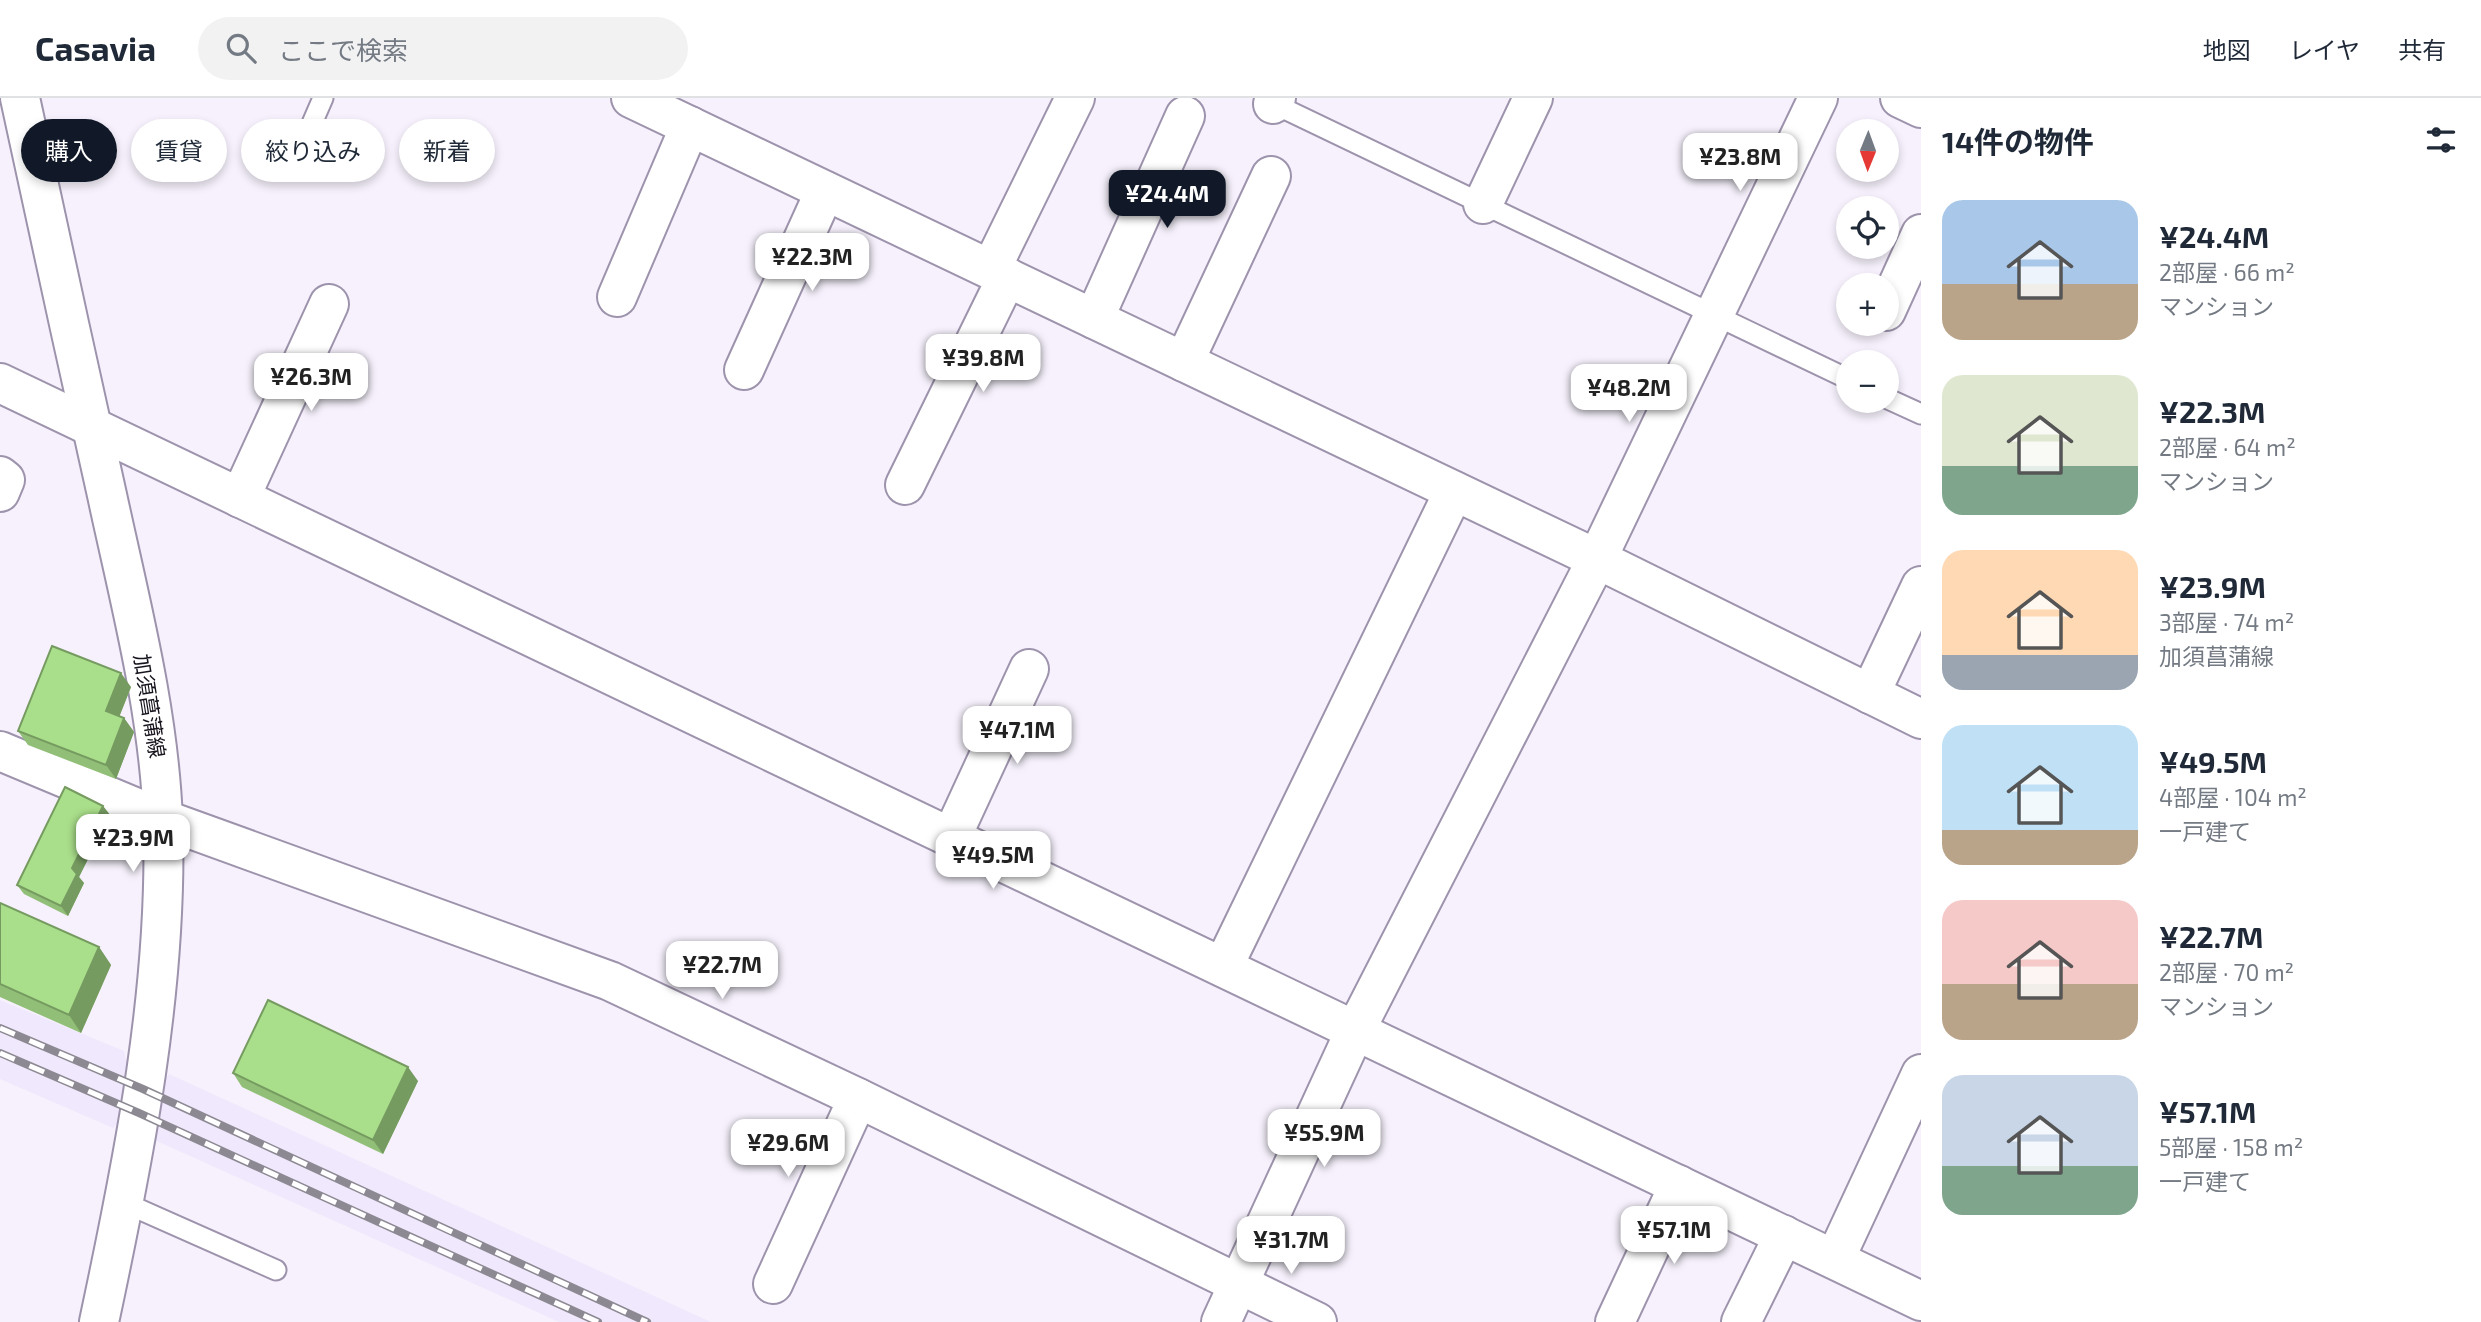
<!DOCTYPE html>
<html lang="ja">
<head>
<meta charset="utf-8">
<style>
	:root { --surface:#fff; --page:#f2f2f3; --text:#1f2937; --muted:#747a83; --line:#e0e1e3; --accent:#111827 }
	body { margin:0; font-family:"Exo 2","Noto Sans JP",sans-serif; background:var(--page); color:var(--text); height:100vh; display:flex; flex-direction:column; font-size:26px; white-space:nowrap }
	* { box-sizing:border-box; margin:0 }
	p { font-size:23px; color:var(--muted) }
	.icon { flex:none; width:38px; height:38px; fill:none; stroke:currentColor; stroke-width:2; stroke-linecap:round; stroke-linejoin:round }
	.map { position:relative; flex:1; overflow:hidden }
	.sheet { display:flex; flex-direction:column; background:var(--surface); width:560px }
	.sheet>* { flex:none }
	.top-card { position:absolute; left:21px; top:21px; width:665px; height:63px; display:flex; gap:14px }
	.needle { width:46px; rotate:181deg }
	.controls { position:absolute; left:1836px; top:21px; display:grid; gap:14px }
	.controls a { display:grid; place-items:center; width:63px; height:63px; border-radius:50%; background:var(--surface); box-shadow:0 4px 10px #0003; font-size:35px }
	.price { position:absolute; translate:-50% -60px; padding:0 16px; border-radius:14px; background:#fff; color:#222; font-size:23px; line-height:46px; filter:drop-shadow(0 2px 4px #0008) }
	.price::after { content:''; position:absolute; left:50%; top:42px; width:21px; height:16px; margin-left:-10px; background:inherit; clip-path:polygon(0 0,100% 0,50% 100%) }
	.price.active { background:var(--accent); color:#fff }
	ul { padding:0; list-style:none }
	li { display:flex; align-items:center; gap:21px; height:175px; padding:0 21px }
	li span { display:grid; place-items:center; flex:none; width:196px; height:140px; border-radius:21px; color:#555 }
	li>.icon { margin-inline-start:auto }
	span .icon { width:84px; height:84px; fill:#fffc; stroke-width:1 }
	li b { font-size:30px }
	h2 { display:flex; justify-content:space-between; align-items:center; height:84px; padding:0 21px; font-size:30px }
	.chip { padding:0 24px; border-radius:32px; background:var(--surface); box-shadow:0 4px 10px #0003; font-size:24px; line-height:63px }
	.chip.active { background:var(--accent); color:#fff }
	header { display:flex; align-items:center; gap:42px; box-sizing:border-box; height:98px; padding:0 35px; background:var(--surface); border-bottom:2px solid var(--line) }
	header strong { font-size:33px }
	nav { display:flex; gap:38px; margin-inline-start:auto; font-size:24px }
	.search { width:490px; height:63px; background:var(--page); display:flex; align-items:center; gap:18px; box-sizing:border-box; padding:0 24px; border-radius:38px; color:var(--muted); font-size:26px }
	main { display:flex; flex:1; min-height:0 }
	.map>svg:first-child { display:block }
	.built { fill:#f0e8fc }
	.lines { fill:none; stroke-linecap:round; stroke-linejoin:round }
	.lane-casing { stroke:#9d93ac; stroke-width:23 }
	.street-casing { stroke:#9d93ac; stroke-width:42 }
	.secondary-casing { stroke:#9d93ac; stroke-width:42 }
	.lane { stroke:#fff; stroke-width:19 }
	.street { stroke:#fff; stroke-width:38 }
	.secondary { stroke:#fff; stroke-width:38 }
	.rail-casing { stroke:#8d8993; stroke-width:8 }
	.rail { stroke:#fff; stroke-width:5; stroke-dasharray:16; stroke-linecap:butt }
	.wall { fill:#91bf77 }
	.shaded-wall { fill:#769b61 }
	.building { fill:#a9de8a; stroke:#769b61; stroke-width:2 }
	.labels { text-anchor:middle; stroke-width:5; stroke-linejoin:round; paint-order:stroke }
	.street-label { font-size:21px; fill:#18141e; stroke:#fff }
</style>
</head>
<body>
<header>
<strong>Casavia</strong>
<div class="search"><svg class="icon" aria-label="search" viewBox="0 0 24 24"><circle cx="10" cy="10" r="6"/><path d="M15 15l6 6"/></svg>ここで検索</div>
<nav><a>地図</a><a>レイヤ</a><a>共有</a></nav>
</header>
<main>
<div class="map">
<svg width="1921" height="1224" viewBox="0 0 1921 1224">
	<rect width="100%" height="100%" fill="#f6f1fc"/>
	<g class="built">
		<polygon points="0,902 124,953 129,976 123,1018 113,1030 0,981"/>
		<polygon points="169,976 711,1224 559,1224 150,1040 160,989"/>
	</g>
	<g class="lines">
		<g class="lane-casing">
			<g id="lane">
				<polyline points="1268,3 1848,281"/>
				<polyline points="297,60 323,0"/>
				<polyline points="1886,300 1921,316"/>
				<polyline points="125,1105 276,1172"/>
			</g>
		</g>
		<g class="street-casing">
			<g id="street">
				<polyline points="631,0 1597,461 1921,621"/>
				<polyline points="1900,0 1921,10"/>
				<polyline points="1273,6 1276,0"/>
				<polyline points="1483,106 1533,0"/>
				<polyline points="991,171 1075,0"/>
				<polyline points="617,199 690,28"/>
				<polyline points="1886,213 1921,136"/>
				<polyline points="1094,221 1185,18"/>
				<polyline points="1184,264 1271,78"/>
				<polyline points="744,272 825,93"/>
				<polyline points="0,378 5,382 0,394"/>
				<polyline points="905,387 1007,179"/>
				<polyline points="240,400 329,206"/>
				<polyline points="1870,596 1921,488"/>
				<polyline points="0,653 163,721 610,883 858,1000 1317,1224"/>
				<polyline points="951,740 1029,571"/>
				<polyline points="1223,869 1454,393"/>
				<polyline points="1835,1161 1921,976"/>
				<polyline points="773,1186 858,1000"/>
				<polyline points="1221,1224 1355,933 1597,461 1818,0"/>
				<polyline points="1615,1224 1679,1087"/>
				<polyline points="1741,1224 1784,1137"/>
			</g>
		</g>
		<g class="secondary-casing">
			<g id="secondary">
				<path d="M 20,0 C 49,132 77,265 107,397 C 130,504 159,613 163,723 C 168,891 134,1060 99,1224"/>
				<polyline points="0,285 1921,1203"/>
			</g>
		</g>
		<use href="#lane" class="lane"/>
		<use href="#street" class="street"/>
		<use href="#secondary" class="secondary"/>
		<g class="rail-casing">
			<g id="rail">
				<polyline points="0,930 143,991 647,1224"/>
				<polyline points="0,955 139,1015 598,1224"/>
			</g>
		</g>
		<use href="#rail" class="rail"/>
	</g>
	<g class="wall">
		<polygon points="131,589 119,619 124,620 134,634 116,681 28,647 18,633"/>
		<polygon points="103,708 110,717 79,779 84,785 68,818 24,796 17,787"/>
		<polygon points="0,805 99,849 111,867 81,935 0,899"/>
		<polygon points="233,975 418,983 383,1056 242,989"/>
	</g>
	<g class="shaded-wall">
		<polygon points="121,575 131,589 116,627 106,613"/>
		<polygon points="124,620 134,634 116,681 106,667"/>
		<polygon points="103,708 110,717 79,779 84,785 68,818 61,808 72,770"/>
		<polygon points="99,849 111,867 81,935 69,917"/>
		<polygon points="408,969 418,983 383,1056 373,1042"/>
	</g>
	<g class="building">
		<polygon points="52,548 121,575 106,613 124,620 106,667 18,633"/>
		<polygon points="65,689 103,708 72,770 77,776 61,808 17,787"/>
		<polygon points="0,805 99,849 69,917 0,886"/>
		<polygon points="268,902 408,969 373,1042 233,975"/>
	</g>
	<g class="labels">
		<g class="street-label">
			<text transform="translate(149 608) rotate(81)" y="7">加須菖蒲線</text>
		</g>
	</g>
</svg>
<div class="controls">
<a><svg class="needle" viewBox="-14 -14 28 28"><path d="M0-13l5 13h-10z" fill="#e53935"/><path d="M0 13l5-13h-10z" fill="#747a83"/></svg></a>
<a><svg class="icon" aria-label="locate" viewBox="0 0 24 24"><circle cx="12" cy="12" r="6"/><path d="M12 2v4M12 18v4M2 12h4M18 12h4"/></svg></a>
<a>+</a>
<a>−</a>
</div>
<b class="price" style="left:1740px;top:95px">¥23.8M</b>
<b class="price active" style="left:1167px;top:132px">¥24.4M</b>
<b class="price" style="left:812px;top:195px">¥22.3M</b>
<b class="price" style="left:983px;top:296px">¥39.8M</b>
<b class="price" style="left:311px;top:315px">¥26.3M</b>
<b class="price" style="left:1629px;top:326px">¥48.2M</b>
<b class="price" style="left:1017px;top:668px">¥47.1M</b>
<b class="price" style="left:133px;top:776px">¥23.9M</b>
<b class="price" style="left:993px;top:793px">¥49.5M</b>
<b class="price" style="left:722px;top:903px">¥22.7M</b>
<b class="price" style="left:1324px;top:1071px">¥55.9M</b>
<b class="price" style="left:788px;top:1081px">¥29.6M</b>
<b class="price" style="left:1674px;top:1168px">¥57.1M</b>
<b class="price" style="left:1291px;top:1178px">¥31.7M</b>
<div class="top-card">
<a class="chip active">購入</a>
<a class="chip">賃貸</a>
<a class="chip">絞り込み</a>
<a class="chip">新着</a>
</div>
</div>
<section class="sheet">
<h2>14件の物件<svg class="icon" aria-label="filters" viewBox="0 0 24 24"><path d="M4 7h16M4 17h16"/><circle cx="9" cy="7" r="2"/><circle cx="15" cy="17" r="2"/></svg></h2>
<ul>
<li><span style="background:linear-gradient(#a9c7e8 60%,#b9a48a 0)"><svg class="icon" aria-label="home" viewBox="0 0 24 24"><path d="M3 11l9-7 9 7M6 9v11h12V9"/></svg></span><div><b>¥24.4M</b><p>2部屋 · 66 m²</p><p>マンション</p></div></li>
<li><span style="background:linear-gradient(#dfe7d0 65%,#7fa58c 0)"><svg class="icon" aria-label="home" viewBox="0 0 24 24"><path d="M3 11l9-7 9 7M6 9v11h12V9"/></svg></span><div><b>¥22.3M</b><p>2部屋 · 64 m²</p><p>マンション</p></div></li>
<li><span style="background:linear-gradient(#ffd9b3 75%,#9aa5b1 0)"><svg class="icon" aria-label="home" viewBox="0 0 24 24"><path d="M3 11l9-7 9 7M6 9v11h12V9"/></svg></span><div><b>¥23.9M</b><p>3部屋 · 74 m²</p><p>加須菖蒲線</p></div></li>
<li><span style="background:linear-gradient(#bfe0f5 75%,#b9a48a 0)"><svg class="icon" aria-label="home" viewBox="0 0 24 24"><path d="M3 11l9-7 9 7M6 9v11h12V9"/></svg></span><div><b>¥49.5M</b><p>4部屋 · 104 m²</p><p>一戸建て</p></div></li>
<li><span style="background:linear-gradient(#f6c9c9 60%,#b9a48a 0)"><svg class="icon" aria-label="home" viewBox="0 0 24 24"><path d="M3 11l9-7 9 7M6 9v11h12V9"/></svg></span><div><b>¥22.7M</b><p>2部屋 · 70 m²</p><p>マンション</p></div></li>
<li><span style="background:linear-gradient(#c9d6e8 65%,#7fa58c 0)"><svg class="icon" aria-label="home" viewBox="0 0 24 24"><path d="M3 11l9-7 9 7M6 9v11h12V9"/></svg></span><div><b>¥57.1M</b><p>5部屋 · 158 m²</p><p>一戸建て</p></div></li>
</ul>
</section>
</main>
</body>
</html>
